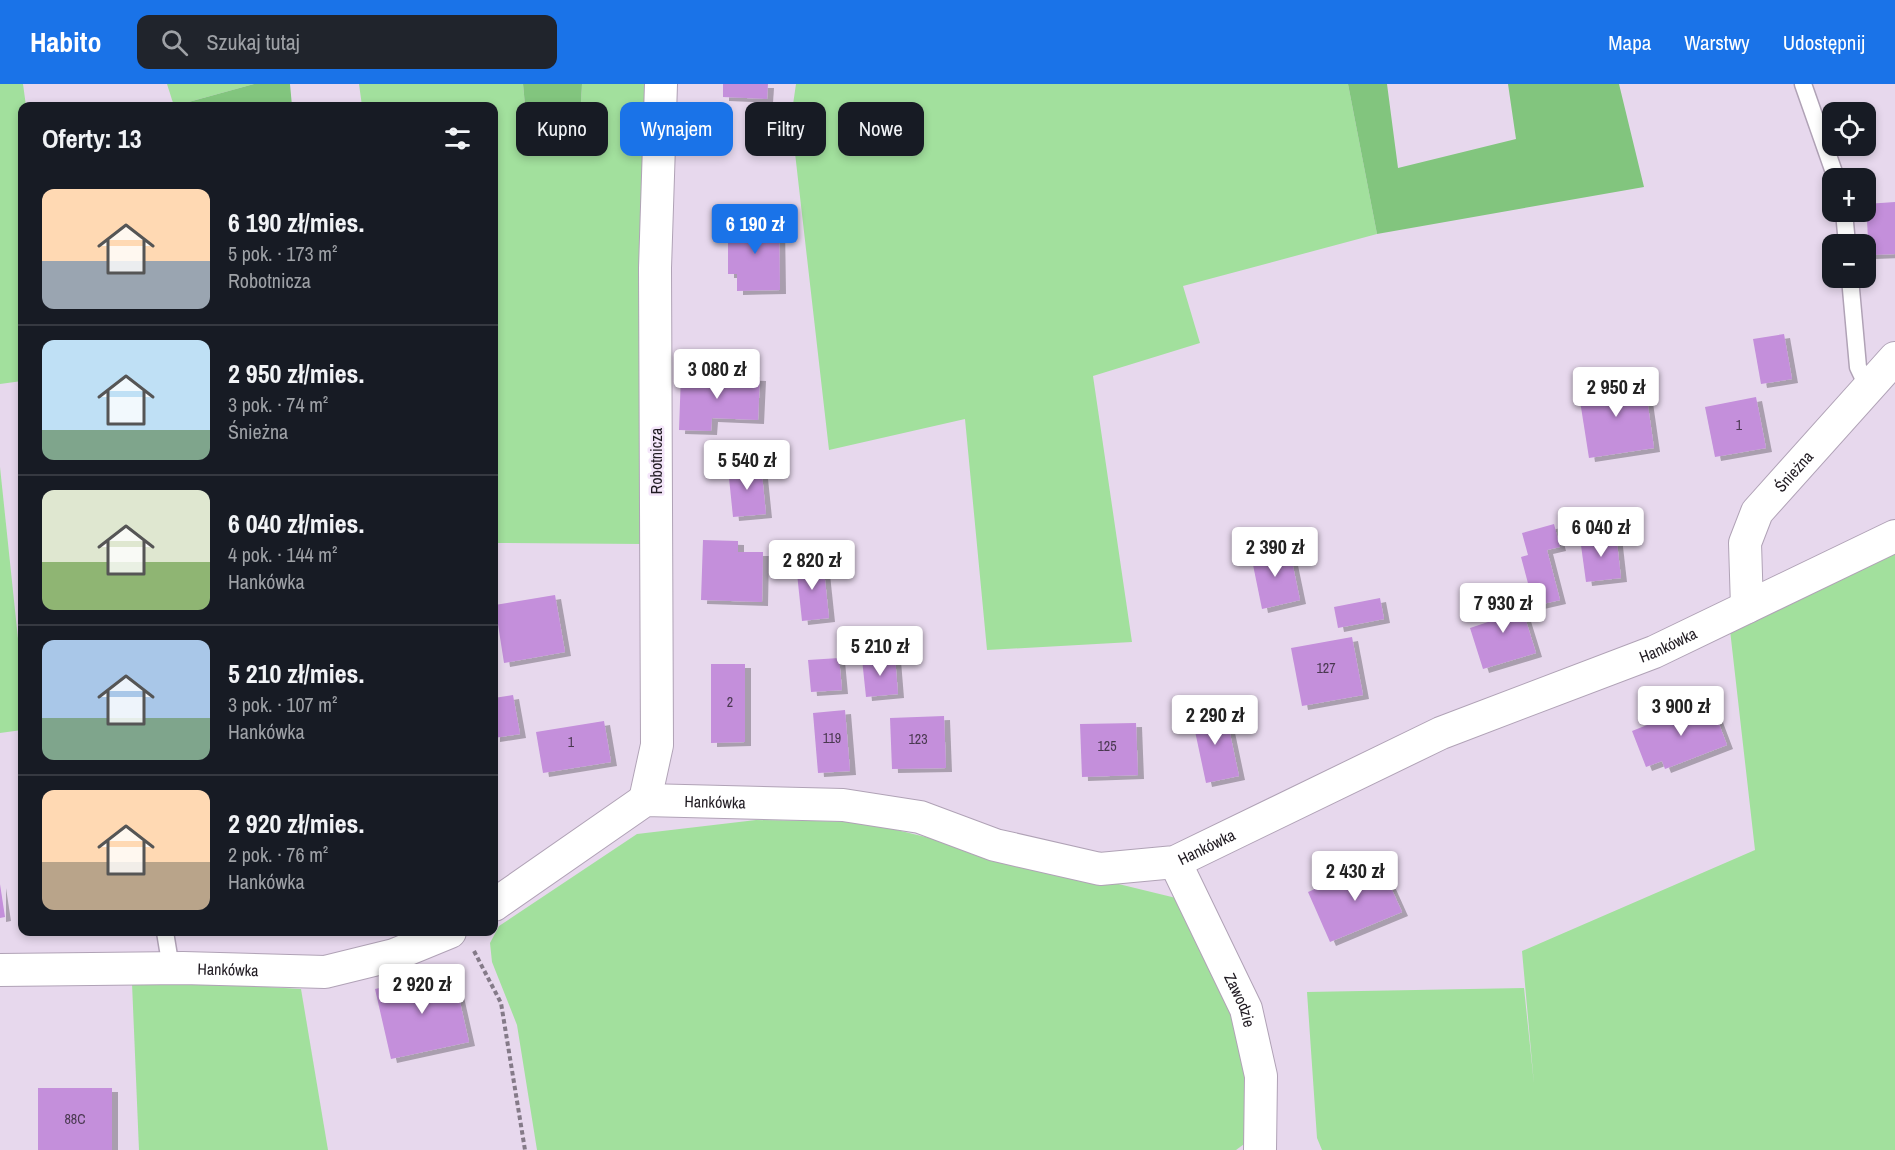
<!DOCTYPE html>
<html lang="pl">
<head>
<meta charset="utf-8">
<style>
	:root { --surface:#171b24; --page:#20242c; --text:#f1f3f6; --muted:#9ea1a6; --line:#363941; --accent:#1a73e8 }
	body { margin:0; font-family:"Archivo Narrow",sans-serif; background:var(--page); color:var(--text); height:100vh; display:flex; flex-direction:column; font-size:22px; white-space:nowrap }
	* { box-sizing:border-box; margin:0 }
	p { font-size:20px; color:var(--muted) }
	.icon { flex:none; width:33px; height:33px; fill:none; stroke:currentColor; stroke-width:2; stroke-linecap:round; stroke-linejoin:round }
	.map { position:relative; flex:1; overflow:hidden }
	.sheet { position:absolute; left:18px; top:18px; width:480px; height:834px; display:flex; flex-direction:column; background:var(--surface); border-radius:12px; box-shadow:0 3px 9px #0003 }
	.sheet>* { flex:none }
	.guide { position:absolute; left:516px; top:18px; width:570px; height:54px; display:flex; gap:12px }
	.tools { position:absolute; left:1822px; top:18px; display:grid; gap:12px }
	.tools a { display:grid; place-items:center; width:54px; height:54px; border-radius:12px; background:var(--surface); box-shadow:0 3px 9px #0003; font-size:30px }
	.price { position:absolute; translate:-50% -51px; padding:0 14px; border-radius:6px; background:#fff; color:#222; font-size:20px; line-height:39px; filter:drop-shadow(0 2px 3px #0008) }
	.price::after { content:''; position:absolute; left:50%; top:36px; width:18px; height:14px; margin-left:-9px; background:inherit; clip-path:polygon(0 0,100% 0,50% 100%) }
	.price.on { background:var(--accent); color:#fff }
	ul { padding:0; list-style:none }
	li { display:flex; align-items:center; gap:18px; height:150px; padding:0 24px }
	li+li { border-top:2px solid var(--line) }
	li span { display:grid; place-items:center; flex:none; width:168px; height:120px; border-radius:12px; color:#555 }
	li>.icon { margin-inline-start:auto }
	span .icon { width:72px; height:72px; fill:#fffc; stroke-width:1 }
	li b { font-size:26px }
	h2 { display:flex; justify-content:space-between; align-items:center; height:72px; padding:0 24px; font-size:26px }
	.tag { padding:0 21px; border-radius:12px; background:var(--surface); box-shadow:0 3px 9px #0003; font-size:21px; line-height:54px }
	.tag.on { background:var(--accent); color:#fff }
	header { display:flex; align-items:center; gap:36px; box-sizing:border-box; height:84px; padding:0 30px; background:var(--accent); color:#fff }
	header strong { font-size:28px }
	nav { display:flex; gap:33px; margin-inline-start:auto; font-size:21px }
	.search { width:420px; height:54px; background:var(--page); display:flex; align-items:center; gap:15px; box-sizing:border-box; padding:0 21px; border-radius:12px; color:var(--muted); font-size:22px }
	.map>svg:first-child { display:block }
	.green { fill:#a2e09d }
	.forest { fill:#82c57e }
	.building { fill:#c48fdb; filter:url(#shadow) }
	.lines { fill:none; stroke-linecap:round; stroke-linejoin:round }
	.lane-casing { stroke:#b0a2b6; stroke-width:19 }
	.street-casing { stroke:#b0a2b6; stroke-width:34 }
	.path { stroke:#847a88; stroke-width:4; stroke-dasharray:4.5 3; stroke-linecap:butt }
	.lane { stroke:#fff; stroke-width:16 }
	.street { stroke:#fff; stroke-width:32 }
	.labels { text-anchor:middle; stroke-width:5; stroke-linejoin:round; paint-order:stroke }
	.number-label { font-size:14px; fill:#493850 }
	.street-label { font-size:16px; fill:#201b22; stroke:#f4e6fa }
</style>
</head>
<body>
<header>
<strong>Habito</strong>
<div class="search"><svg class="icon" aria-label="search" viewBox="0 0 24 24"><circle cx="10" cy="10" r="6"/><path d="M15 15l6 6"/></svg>Szukaj tutaj</div>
<nav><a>Mapa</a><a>Warstwy</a><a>Udostępnij</a></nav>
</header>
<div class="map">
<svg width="1895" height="1066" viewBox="0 0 1895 1066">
	<defs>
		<filter id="shadow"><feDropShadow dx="6" dy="4" stdDeviation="0" flood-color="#0004"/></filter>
	</defs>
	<rect width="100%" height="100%" fill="#e7d8ed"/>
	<g class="green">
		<polygon points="0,0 23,0 26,22 22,22 22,297 0,300"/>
		<polygon points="167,0 254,0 174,22"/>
		<polygon points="359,0 523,0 527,42 580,37 582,0 645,0 642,460 494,459 494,22 362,22"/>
		<polygon points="796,0 1348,0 1377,150 1183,202 1200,259 1093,292 1132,558 987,566 965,335 829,366 791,34"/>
		<polygon points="0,383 22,593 22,646 0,649"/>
		<polygon points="1895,466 1895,1066 1322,1066 1317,1054 1307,908 1524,904 1534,1000 1522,867 1755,766 1730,546"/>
		<polygon points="756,736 864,738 1176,814 1233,923 1250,992 1251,1055 1236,1066 537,1066 517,941 492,878 490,859 499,842 637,750"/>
		<polygon points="182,898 301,905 328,1066 139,1066 132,899"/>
	</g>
	<g class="forest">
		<polygon points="254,0 290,0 292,22 174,22"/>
		<polygon points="523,0 582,0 580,37 527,42"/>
		<polygon points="1348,0 1387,0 1398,84 1516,55 1508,0 1619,0 1644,103 1377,150"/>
	</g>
	<g class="building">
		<polygon points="723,0 768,0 767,15 723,13"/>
		<polygon points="1895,118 1895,170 1869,171 1866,120"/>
		<polygon points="728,137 779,137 780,206 737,207 737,190 728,190"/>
		<polygon points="1784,250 1792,295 1761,300 1753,255"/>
		<polygon points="681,290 760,293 758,336 712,334 711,347 679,346"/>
		<polygon points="1644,294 1654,364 1589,374 1578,304"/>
		<polygon points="1756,313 1766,364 1715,373 1705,323"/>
		<polygon points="761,381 766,430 733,433 728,384"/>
		<polygon points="1554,440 1560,463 1547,466 1560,516 1534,522 1521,473 1528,471 1522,449"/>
		<polygon points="1616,450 1621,494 1586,498 1580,454"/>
		<polygon points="703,456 738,457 738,468 763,468 762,518 701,516"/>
		<polygon points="1289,463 1300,516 1262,525 1251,471"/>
		<polygon points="823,477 829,534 802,537 796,480"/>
		<polygon points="555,511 565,568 504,579 495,521"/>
		<polygon points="1518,511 1536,569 1483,585 1470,544 1488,538 1483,522"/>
		<polygon points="1380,514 1384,535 1338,544 1334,523"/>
		<polygon points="1352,553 1363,611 1302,622 1291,564"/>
		<polygon points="895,573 898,610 866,613 862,575"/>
		<polygon points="839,574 842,606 811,608 808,576"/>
		<polygon points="711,580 745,580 745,658 711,659"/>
		<polygon points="513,611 520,650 494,654 494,614"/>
		<polygon points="1710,616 1727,661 1665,685 1662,677 1646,683 1632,647"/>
		<polygon points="845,626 850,687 818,689 813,629"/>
		<polygon points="1225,626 1239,692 1206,699 1192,633"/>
		<polygon points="944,632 946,684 892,685 890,634"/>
		<polygon points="604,637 611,678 543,689 536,648"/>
		<polygon points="1136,639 1138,691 1082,693 1080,640"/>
		<polygon points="1379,777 1402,828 1330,858 1308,808"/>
		<polygon points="0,800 5,833 0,834"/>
		<polygon points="453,887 469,958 391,975 375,905"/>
		<rect x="38" y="1004" width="74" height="62"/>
	</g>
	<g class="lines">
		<g class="lane-casing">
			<g id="lane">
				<polyline points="1803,0 1836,94"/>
				<polyline points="1844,128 1847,160"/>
				<polyline points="1850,194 1858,283 1868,304"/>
				<polyline points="165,848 171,884"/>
			</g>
		</g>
		<g class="street-casing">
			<g id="street">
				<path id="s1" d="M 1747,523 L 1745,459 L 1757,428 L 1895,274"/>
				<polyline points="645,716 657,661 655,184 661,0"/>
				<path id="s2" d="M 1175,778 L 1246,925 L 1261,992 L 1260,1066"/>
				<path id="s3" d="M 494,821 L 645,716 L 843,721 L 920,733 L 995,761 L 1100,785 L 1175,778 L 1441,649 L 1654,568 L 1895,452"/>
				<path id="s4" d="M 0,886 L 183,884 L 325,888 L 394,871 L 450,848"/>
			</g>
		</g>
		<polyline class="path" points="474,867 501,919 525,1066"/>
		<use href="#lane" class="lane"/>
		<use href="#street" class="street"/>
	</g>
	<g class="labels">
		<g class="number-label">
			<text x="1739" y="346">1</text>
			<text x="1326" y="589">127</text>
			<text x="730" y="623">2</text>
			<text x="832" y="659">119</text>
			<text x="918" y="660">123</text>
			<text x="571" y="663">1</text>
			<text x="1107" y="667">125</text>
			<text x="75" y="1040">88C</text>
		</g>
		<g class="street-label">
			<text transform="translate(656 377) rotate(-90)" y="6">Robotnicza</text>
			<text dy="6" stroke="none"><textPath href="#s1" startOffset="152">Śnieżna</textPath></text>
			<text dy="6" stroke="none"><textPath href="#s3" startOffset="1262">Hankówka</textPath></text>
			<text dy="6" stroke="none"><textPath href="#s3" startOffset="254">Hankówka</textPath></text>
			<text dy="6" stroke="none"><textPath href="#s3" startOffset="758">Hankówka</textPath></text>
			<text dy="6" stroke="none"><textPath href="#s4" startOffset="228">Hankówka</textPath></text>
			<text dy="6" stroke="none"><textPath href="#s2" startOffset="153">Zawodzie</textPath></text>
		</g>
	</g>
</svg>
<div class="tools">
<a><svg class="icon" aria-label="locate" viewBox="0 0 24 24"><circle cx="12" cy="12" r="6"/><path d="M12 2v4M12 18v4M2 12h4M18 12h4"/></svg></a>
<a>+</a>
<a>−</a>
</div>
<b class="price on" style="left:755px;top:171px">6 190 zł</b>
<b class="price" style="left:717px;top:316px">3 080 zł</b>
<b class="price" style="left:1616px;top:334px">2 950 zł</b>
<b class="price" style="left:747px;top:407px">5 540 zł</b>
<b class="price" style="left:1601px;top:474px">6 040 zł</b>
<b class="price" style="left:1275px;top:494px">2 390 zł</b>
<b class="price" style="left:812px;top:507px">2 820 zł</b>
<b class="price" style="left:1503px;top:550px">7 930 zł</b>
<b class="price" style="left:880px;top:593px">5 210 zł</b>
<b class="price" style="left:1681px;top:653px">3 900 zł</b>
<b class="price" style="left:1215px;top:662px">2 290 zł</b>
<b class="price" style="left:1355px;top:818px">2 430 zł</b>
<b class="price" style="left:422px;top:931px">2 920 zł</b>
<div class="guide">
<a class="tag">Kupno</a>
<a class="tag on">Wynajem</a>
<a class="tag">Filtry</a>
<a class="tag">Nowe</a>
</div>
<section class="sheet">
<h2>Oferty: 13<svg class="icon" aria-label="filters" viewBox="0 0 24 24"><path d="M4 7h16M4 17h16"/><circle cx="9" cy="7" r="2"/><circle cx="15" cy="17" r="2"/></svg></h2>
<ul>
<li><span style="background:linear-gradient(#ffd9b3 60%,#9aa5b1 0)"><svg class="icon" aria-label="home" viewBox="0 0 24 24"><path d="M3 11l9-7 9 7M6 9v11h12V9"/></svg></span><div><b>6 190 zł/mies.</b><p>5 pok. · 173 m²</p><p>Robotnicza</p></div></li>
<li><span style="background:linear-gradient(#bfe0f5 75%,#7fa58c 0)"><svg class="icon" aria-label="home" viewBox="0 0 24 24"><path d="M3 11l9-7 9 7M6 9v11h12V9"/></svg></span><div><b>2 950 zł/mies.</b><p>3 pok. · 74 m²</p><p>Śnieżna</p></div></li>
<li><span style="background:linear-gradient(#dfe7d0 60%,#8fb573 0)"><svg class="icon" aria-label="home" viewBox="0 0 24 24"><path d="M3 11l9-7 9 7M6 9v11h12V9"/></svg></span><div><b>6 040 zł/mies.</b><p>4 pok. · 144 m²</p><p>Hankówka</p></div></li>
<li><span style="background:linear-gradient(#a9c7e8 65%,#7fa58c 0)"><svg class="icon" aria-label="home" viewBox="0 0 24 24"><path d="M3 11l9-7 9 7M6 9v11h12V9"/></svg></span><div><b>5 210 zł/mies.</b><p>3 pok. · 107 m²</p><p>Hankówka</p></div></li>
<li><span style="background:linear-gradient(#ffd9b3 60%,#b9a48a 0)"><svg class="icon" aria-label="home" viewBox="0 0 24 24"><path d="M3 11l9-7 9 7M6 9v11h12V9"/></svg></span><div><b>2 920 zł/mies.</b><p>2 pok. · 76 m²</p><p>Hankówka</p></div></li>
</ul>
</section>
</div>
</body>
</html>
